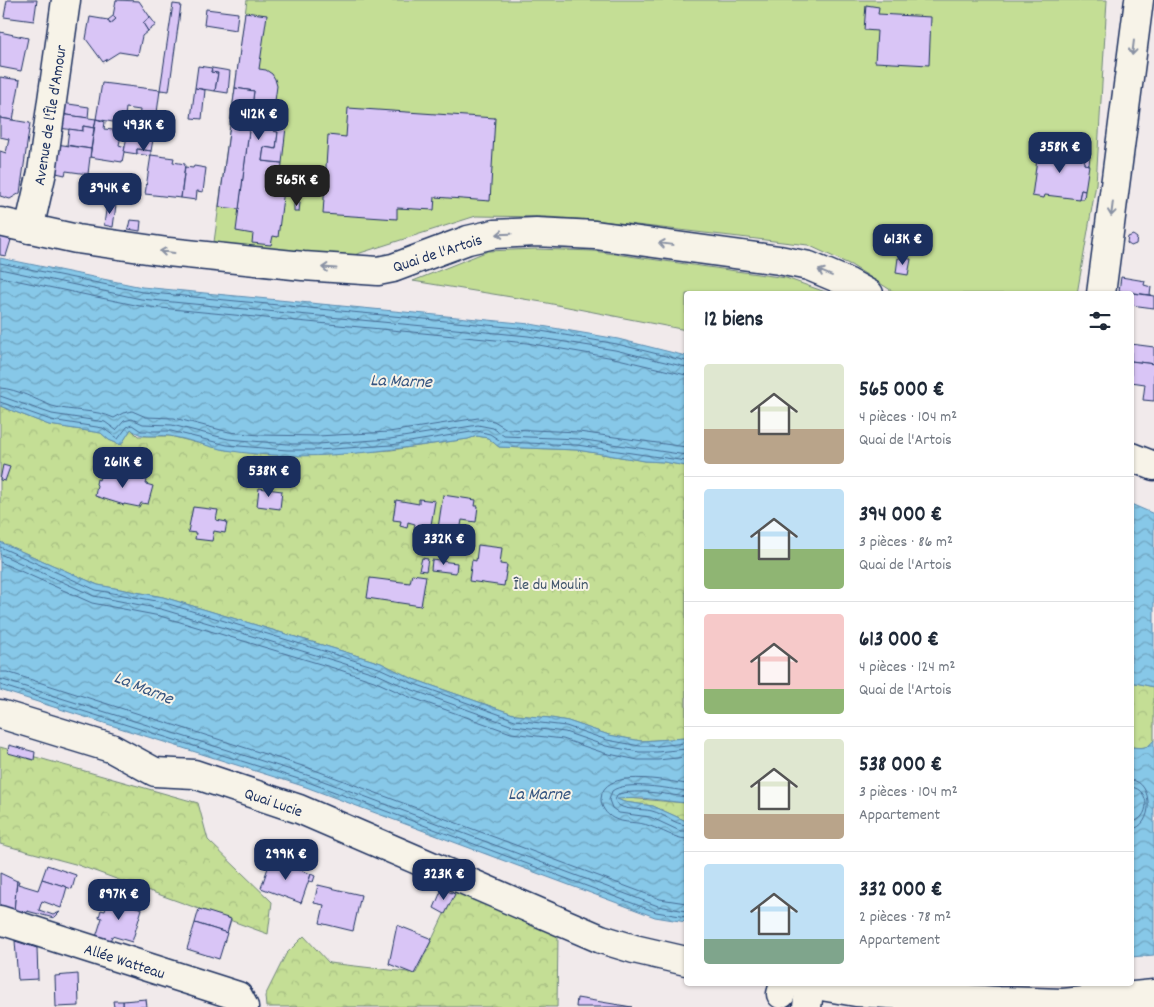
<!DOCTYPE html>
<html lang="fr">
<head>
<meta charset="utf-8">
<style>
	:root { --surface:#fff; --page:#f2f2f3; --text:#1f2937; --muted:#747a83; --line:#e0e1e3; --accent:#1b2f5e }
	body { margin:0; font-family:Dekko,sans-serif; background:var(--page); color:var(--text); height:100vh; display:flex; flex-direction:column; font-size:19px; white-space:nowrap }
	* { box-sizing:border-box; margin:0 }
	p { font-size:16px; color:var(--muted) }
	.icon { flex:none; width:28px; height:28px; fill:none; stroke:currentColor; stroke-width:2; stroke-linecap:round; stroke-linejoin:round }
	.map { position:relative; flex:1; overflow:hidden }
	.details { position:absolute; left:684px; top:291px; width:450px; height:695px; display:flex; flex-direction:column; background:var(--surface); border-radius:5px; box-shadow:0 1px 4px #0004 }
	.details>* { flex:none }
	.price { position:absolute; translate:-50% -42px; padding:0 11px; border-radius:10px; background:var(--accent); color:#fff; font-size:16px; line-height:32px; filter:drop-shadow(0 1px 2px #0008) }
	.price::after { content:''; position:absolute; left:50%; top:30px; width:15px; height:11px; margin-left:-8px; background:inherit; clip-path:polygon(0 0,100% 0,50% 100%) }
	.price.active { background:#222; color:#fff }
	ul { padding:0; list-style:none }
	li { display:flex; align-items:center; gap:15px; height:125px; padding:0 20px }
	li+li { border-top:1px solid var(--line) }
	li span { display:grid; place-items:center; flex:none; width:140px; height:100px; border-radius:5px; color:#555 }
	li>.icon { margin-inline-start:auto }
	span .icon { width:60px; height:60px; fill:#fffc; stroke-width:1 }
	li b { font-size:21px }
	h2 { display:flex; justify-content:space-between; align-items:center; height:60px; padding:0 20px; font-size:21px }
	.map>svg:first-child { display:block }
	.forest { fill:url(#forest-crowns); stroke:#70867a }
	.park { fill:#c4de95; stroke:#70867a }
	.water { fill:url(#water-waves); stroke:#5c8bb1 }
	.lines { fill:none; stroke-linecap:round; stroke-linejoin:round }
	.shore { stroke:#466c95; stroke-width:1 }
	.building { fill:#d9c5f6; stroke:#1b2f5e }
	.minor-casing { stroke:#1b2f5e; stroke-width:31 }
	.minor { stroke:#f7f3e8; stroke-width:28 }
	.oneway { stroke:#8991a3 }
	.labels { text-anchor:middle; stroke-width:4; stroke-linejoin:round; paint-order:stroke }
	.street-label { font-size:16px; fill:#1b2f5e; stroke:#f7f3e8 }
	.park-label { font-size:16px; fill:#3d5269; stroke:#f7f3e8 }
	.water-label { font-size:18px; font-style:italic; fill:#365580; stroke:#f7f3e8 }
</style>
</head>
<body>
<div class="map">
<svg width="1154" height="1007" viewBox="0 0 1154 1007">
	<defs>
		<pattern id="forest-crowns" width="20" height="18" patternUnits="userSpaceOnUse" patternTransform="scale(1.25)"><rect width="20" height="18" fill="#c4de95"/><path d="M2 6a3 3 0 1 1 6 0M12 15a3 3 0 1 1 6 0" fill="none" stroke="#a8bf83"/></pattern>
		<pattern id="water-waves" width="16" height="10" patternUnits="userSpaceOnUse" patternTransform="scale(1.25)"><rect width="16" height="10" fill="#87c8e8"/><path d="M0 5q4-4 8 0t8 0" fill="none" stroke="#6ea3bf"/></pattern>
	</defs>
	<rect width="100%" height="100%" fill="#f1eaeb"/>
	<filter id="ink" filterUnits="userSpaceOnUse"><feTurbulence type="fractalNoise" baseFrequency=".02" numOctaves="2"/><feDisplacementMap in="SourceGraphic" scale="10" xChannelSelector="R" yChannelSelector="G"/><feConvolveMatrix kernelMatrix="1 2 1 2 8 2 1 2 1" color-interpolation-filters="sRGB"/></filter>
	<g filter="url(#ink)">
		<g class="forest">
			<polygon points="0,406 49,425 101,433 109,440 121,445 131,429 138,436 170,436 226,450 257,453 318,455 391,450 468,439 477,436 488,438 499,447 577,450 645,461 664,462 686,466 686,738 641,741 609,735 568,721 551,718 516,715 413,679 381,663 342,651 163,597 98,585 0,542"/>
			<path d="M 1131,682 L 1154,687 L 1154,740 C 1148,749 1141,748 1131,747 Z"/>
			<polygon points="0,747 198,803 208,840 272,902 268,934 75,864 0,844"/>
			<polygon points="627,798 686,803 686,821 653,806 624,802 617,799"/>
			<polygon points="456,889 558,935 557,1007 266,1007 265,996 286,954 304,936 329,963 416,973"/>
		</g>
		<g class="park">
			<polygon points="247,0 1107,0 1096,184 1077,294 897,294 851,265 808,245 593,220 546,217 476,216 354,255 288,254 214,242"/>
			<polygon points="536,249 593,251 786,278 831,294 686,294 686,330 542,302 413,281 488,251"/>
		</g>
		<g class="water">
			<path d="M 0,258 L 142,287 L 530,324 L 618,339 L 686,356 L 686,466 L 664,462 L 645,461 L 577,450 L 499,447 L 488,438 L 477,436 L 468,439 C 388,450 306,464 226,450 C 207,447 189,439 170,436 C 155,434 144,440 131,429 L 121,445 L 109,440 L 101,433 L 49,425 L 0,406 Z"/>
			<polygon points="1131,504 1154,514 1154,687 1131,682"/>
			<polygon points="0,542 98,585 163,597 342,651 381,663 413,679 516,715 551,718 568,721 609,735 641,741 686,738 686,803 642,798 617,799 624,802 653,806 686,821 686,922 655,917 306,787 0,690"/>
			<path d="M 1154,740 L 1154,955 L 1131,957 L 1131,817 L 1134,806 L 1131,791 L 1131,747 C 1141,748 1148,749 1154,740 Z"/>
		</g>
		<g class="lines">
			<g class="shore">
				<polyline points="0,263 142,292 529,329 617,344 686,361"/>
				<polyline points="0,269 141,299 528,336 615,350 686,367"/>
				<polyline points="0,277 140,306 527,343 614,358 686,375"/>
				<path d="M 0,388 C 18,389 36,400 52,406 C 72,412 95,409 114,418 L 123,413 L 132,411 L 146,417 L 174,418 L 229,432 L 259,435 L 318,436 L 389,432 L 478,418 L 494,421 L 507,429 L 579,432 L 686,447"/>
				<polyline points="0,396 52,414 105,422 116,430 124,421 132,419 143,424 172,425 228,439 288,444 318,444 390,439 478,425 493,428 504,436 578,439 686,455"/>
				<polyline points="0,402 51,420 103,428 118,439 127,427 132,425 141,431 171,431 227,445 287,450 318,450 391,445 477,431 490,434 502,442 577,445 686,461"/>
				<polyline points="0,547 96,590 162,602 340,656 379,668 412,683 515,720 566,726 607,740 640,746 657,746 686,743"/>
				<polyline points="0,554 94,596 161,609 339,662 377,674 410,689 513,726 565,732 606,746 639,752 657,752 686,749"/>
				<polyline points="0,562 92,603 160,616 337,669 374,681 407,696 511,733 563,739 604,753 638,760 658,760 686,757"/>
				<polyline points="0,672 7,672 312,769 660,899 686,903"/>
				<polyline points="0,679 310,776 658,906 686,911"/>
				<polyline points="0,685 308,782 656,912 686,917"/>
				<path d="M 1131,780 C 1154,781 1154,828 1131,829"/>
				<path d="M 686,784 C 667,781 602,767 601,799 C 601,807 606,814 613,818 C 624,824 638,821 650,826 C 662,830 674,838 686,839"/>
				<path d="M 1131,787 C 1151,789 1151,820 1131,822"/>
				<path d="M 686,791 C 669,789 626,780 612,791 L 609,800 L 612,808 L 619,813 L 650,817 L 680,831 L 686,831"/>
				<path d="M 686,797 C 665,794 639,789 618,794 L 615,800 C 619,812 641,808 652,811 C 664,814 674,824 686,825"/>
			</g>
		</g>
		<g class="building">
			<polygon points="7,0 37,0 34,21 4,17"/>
			<polygon points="116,0 139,1 150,17 143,23 148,31 142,36 138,55 119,52 103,62 86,39 90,17 108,20 110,24 116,19 113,16"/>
			<polygon points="173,4 181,5 169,91 160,90"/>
			<polygon points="866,5 879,7 878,14 931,17 929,65 875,62 877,31 864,30"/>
			<polygon points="206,9 238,13 236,30 204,25"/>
			<polygon points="245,12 267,15 259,69 266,70 272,74 275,79 277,86 273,116 276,116 274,131 278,132 276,149 264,147 262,161 282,163 281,173 286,174 278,237 273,236 271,245 252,243 253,234 236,231 254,91 235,88"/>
			<polygon points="113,16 116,19 110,24 108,20"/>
			<polygon points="150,17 156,25 148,31 143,23"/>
			<polygon points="0,32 28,38 21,71 0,67"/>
			<polygon points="198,66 212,68 211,72 218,73 215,91 195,88"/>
			<polygon points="212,68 230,71 228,93 215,91 218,73 211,72"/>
			<polygon points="0,77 20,80 13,120 0,118"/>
			<polygon points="102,83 160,90 155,128 138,126 140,110 126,108 124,124 96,119"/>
			<polygon points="195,88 205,90 202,119 191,118"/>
			<polygon points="235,88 254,91 239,209 219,207"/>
			<polygon points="62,103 89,107 88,118 60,114"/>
			<polygon points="348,108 495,118 490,201 435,197 434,210 397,208 397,219 323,214 328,135 346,137"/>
			<polygon points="60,114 96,119 94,128 83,126 83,131 58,128"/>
			<polygon points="276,116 287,118 282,163 262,161 264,147 276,149 278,132 274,131"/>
			<polygon points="0,118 30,123 20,193 10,199 0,196 0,151 6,153 9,139 0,137"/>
			<polygon points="96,119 105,122 104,129 122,131 119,145 125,147 122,162 90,157"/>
			<polygon points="129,125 155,128 151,151 137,149 137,154 124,152"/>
			<polygon points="83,126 94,128 91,149 67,145 69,129 83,131"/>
			<polygon points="56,144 91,149 88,174 66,171 65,175 52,172"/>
			<polygon points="1039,145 1050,147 1050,151 1085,155 1084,164 1089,165 1085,191 1081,190 1079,199 1045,195 1044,198 1032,196"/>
			<polygon points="137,149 151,151 151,156 137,154"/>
			<polygon points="151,155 174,158 173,162 185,164 181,198 145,194"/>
			<polygon points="1085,155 1090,156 1089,165 1084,164"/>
			<polygon points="194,166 206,168 203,192 197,191 196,200 181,198 185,167 193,168"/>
			<polygon points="1081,190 1085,191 1084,199 1079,199"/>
			<polygon points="294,202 300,202 299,212 294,212"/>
			<polygon points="107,203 116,205 113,227 104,225"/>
			<polygon points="130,220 141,221 140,231 128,229"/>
			<polygon points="1133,235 1137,238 1136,244 1131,246 1127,243 1128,237"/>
			<polygon points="0,236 11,240 6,256 0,255"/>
			<polygon points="898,258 911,259 908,275 896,273"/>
			<polygon points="1121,277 1145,281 1144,285 1151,287 1150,295 1119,291"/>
			<polygon points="1119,291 1154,296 1154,308 1131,305 1131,294 1118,294"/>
			<polygon points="1131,344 1154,347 1154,364 1131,361"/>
			<polygon points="1131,361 1154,364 1154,401 1143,400 1145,384 1131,382"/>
			<polygon points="3,465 10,467 5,481 0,480"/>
			<polygon points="102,469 147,480 146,484 153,486 148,504 141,503 139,507 124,504 124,505 95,496 97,485 96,484 97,479 99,480"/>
			<polygon points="259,488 282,491 280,509 257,506"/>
			<polygon points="443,495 476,500 475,506 478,506 476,522 462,520 458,543 444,541 445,536 437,535"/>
			<polygon points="419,499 435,501 430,531 414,529 415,524 408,522 407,528 400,526 401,521 393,520 396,500 419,504"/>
			<polygon points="193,507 218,510 216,520 227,522 225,533 214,531 212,541 195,539 196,533 188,532"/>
			<polygon points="478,545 502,548 500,564 507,565 504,586 469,581 472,560 476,561"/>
			<polygon points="422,558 428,559 426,571 419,570"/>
			<polygon points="432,560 457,563 456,573 431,570"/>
			<polygon points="412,574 426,576 421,606 367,598 370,578 410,583"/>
			<polygon points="9,745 35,752 34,760 8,753"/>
			<polygon points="271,859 311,874 301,903 261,888"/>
			<polygon points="47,865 76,875 72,889 42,879"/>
			<polygon points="0,873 17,881 14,911 0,907"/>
			<polygon points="311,874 315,876 313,882 309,881"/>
			<polygon points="42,879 67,887 61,908 42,901 39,910 53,915 60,912 54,918 27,911 26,915 14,911 17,881 19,881 18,884 38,890"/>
			<polygon points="318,885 361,895 353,931 320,923 324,905 314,903"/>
			<polygon points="442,889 455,894 445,914 434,908"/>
			<polygon points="109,898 142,909 132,942 112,936 110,941 96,937 102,918 99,917 101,910 105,911"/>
			<polygon points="199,909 231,919 227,933 195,923"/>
			<polygon points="195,923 227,933 219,959 187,949"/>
			<polygon points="397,925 432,939 414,974 389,964"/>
			<polygon points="15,941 37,948 38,979 18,980"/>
			<polygon points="78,974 79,1006 56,1007 55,976"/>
			<polygon points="577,998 632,1007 576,1007"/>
			<polygon points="146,999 147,1007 123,1007 123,1001"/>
			<polygon points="113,1001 123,1001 123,1007 114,1007"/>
		</g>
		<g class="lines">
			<g class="minor-casing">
				<g id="minor">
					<polyline points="0,222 77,239 168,252 303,266 378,271 393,268 468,240 494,234 536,232 595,235 779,260 809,266 849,283 869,294"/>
					<polyline points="29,229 42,172 66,0"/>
					<polyline points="1101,294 1139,0"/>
					<polyline points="1131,457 1154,466"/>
					<polyline points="0,714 111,748 155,772 194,774 299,809 601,939 634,949 686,961"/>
					<polyline points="0,920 238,996 244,1007"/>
					<polyline points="810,984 856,992 999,1001 1063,1003 1154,994"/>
					<polyline points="781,994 784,984"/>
					<polyline points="807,1007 810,984"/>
				</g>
			</g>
			<use href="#minor" class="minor"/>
		</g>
		<defs><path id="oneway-shaft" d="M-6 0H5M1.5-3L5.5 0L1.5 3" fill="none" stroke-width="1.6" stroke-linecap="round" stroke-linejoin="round" transform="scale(1.25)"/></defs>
		<g class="oneway">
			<use href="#oneway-shaft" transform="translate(1133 48) rotate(97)"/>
			<use href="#oneway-shaft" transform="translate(1112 209) rotate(97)"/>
			<use href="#oneway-shaft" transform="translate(504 234) rotate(178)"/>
			<use href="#oneway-shaft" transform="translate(666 244) rotate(-172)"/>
			<use href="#oneway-shaft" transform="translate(167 252) rotate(-173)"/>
			<use href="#oneway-shaft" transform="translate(329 268) rotate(-176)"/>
			<use href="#oneway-shaft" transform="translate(825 273) rotate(-157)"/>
		</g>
	</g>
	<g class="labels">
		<g class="street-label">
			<text transform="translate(49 115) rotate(-81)" y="6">Avenue de l'Île d'Amour</text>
			<text transform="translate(437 252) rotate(-18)" y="6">Quai de l'Artois</text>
			<text transform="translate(274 801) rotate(19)" y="6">Quai Lucie</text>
			<text transform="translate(125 960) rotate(18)" y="6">Allée Watteau</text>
		</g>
		<g class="park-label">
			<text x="551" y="589">Île du Moulin</text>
		</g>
		<g class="water-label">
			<text transform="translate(401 380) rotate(2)" y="6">La Marne</text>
			<text transform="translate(144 687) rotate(22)" y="6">La Marne</text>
			<text x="539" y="799">La Marne</text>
		</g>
	</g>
</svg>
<b class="price" style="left:259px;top:141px">412K €</b>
<b class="price" style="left:144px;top:152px">493K €</b>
<b class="price" style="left:1060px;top:174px">358K €</b>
<b class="price active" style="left:297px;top:207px">565K €</b>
<b class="price" style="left:110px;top:215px">394K €</b>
<b class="price" style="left:903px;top:266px">613K €</b>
<b class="price" style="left:123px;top:489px">261K €</b>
<b class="price" style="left:269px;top:498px">538K €</b>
<b class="price" style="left:444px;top:566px">332K €</b>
<b class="price" style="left:286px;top:881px">299K €</b>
<b class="price" style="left:444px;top:901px">323K €</b>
<b class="price" style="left:119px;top:921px">897K €</b>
<section class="details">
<h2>12 biens<svg class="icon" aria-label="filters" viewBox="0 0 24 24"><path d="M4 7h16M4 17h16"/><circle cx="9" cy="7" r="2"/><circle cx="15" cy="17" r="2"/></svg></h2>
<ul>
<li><span style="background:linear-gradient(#dfe7d0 65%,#b9a48a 0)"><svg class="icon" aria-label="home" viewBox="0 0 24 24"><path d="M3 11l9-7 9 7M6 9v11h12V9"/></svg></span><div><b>565 000 €</b><p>4 pièces · 104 m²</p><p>Quai de l'Artois</p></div></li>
<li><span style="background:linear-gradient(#bfe0f5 60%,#8fb573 0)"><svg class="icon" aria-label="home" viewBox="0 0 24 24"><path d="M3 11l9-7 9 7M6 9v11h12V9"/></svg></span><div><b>394 000 €</b><p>3 pièces · 86 m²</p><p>Quai de l'Artois</p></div></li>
<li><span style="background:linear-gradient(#f6c9c9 75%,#8fb573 0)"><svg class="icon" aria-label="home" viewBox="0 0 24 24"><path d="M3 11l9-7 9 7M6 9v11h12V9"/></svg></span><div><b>613 000 €</b><p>4 pièces · 124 m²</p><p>Quai de l'Artois</p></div></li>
<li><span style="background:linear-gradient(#dfe7d0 75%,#b9a48a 0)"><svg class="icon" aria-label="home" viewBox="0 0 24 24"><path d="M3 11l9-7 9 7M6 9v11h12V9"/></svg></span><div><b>538 000 €</b><p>3 pièces · 104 m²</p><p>Appartement</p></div></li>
<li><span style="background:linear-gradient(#bfe0f5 75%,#7fa58c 0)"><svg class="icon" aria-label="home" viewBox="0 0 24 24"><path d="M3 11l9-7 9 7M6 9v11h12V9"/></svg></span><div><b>332 000 €</b><p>2 pièces · 78 m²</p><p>Appartement</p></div></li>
</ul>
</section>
</div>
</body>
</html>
